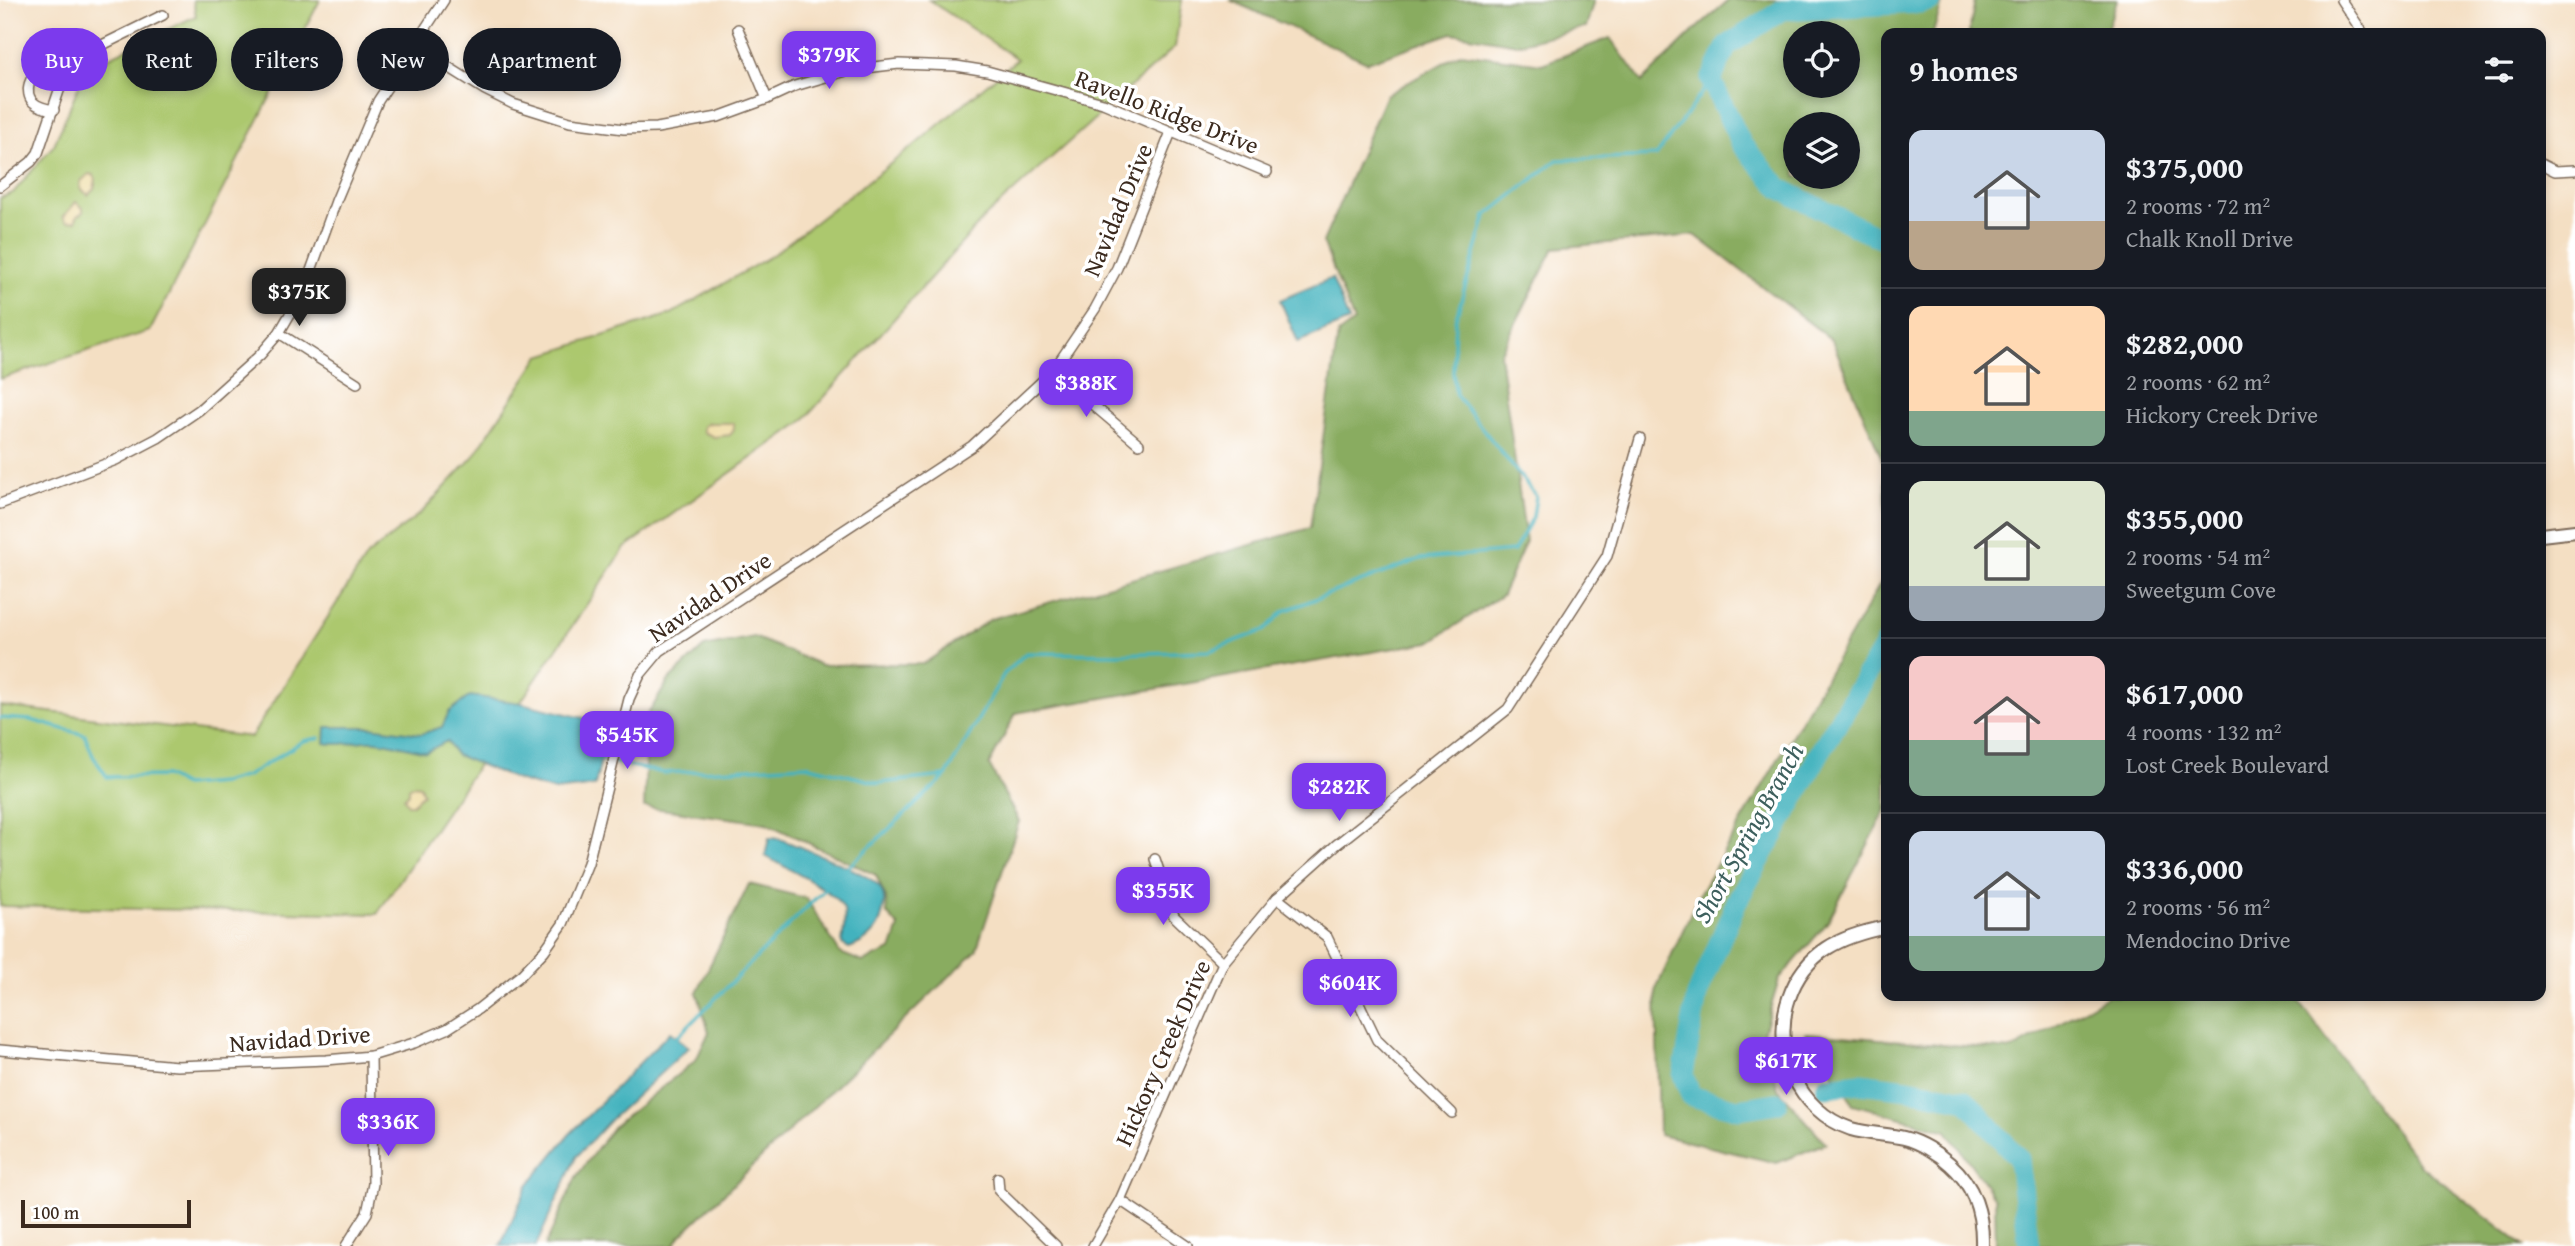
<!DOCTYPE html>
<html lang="en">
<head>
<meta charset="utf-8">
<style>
	:root { --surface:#171b24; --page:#20242c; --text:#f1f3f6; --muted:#9ea1a6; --line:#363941; --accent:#7c3aed }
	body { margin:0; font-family:"Gentium Book Plus",serif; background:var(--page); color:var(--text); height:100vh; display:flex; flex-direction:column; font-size:26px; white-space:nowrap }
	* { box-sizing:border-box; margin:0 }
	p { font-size:23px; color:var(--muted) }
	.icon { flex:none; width:38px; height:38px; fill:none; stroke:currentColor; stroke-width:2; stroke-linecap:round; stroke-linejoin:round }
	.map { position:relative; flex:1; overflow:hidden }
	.panel { position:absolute; left:1881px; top:28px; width:665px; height:973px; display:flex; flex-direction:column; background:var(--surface); border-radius:14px; box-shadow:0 4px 10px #0003 }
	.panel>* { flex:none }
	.banner { position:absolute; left:21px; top:28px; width:665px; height:63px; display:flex; gap:14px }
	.fabs { position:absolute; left:1783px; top:21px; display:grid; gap:14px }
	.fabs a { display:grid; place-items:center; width:77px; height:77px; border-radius:50%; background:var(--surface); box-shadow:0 4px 10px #0003; font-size:35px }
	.scale { position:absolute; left:21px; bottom:18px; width:170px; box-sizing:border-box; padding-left:7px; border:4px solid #3b2a1e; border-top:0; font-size:19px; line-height:24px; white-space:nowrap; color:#3b2a1e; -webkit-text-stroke:5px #fff; paint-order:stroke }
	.price { position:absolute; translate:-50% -60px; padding:0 16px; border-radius:14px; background:var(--accent); color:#fff; font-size:23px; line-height:46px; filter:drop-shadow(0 2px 4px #0008) }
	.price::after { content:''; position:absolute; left:50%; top:42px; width:21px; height:16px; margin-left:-10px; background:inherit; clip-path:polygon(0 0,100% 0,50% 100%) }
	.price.active { background:#222; color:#fff }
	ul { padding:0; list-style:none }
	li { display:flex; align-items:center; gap:21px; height:175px; padding:0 28px }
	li+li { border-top:2px solid var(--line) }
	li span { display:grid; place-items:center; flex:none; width:196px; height:140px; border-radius:14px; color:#555 }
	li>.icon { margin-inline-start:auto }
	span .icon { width:84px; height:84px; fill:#fffc; stroke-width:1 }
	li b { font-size:30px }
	h2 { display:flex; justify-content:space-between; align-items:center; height:84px; padding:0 28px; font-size:30px }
	.pill { padding:0 24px; border-radius:32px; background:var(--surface); box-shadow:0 4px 10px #0003; font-size:24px; line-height:63px }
	.pill.active { background:var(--accent); color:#fff }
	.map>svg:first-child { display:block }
	.green { fill:#acc86e; stroke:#747946; stroke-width:2 }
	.forest { fill:#89ac61; stroke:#626b40; stroke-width:2; fill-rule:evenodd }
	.sand { fill:#eeda9e; stroke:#94825e; stroke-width:2 }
	.water { fill:#43b2be; stroke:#3f6e6e; stroke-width:2 }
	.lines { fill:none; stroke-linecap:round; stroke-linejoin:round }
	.stream { stroke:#43b2be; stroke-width:3.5 }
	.river { stroke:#43b2be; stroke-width:21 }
	.minor-casing { stroke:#7c6958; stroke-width:12 }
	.tertiary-casing { stroke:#7c6958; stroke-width:16 }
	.minor { stroke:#fff; stroke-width:9 }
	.tertiary { stroke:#fff; stroke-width:12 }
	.labels { text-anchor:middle; stroke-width:7; stroke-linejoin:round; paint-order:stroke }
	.street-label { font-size:24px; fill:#3b2a1e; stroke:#fff }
	.water-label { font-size:26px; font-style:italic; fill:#3e605e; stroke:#fff }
</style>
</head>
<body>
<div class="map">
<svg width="2575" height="1246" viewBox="0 0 2575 1246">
	<rect width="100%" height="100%" fill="#fff"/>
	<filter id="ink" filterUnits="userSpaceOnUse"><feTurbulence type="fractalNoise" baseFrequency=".0143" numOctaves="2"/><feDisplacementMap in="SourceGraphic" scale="14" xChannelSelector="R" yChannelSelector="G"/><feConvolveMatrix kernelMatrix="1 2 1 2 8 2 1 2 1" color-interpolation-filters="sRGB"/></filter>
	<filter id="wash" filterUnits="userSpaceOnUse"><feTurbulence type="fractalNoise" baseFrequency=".00686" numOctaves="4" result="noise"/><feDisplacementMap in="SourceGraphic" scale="28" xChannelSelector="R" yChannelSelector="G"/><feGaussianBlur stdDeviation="1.57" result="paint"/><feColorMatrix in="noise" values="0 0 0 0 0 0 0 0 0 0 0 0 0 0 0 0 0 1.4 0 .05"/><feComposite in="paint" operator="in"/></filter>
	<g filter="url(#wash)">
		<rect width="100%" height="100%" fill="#f4dfc3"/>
		<g class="green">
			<polygon points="193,0 320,0 150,331 0,379 0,198 13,193 54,145 86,68 196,16"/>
			<polygon points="929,0 1182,0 1175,47 985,217 803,421 625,548 377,914 0,906 0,706 251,737 367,556 423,511 473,457 540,356 671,314 771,256 916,144 1017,59"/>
		</g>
		<g class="forest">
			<polygon points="1230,0 1594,0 1586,27 1517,44 1452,33 1367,62"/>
			<path d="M 1729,0 L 1943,0 L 1933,33 L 1886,33 L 1886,515 L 1885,466 L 1832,340 L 1695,235 L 1554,248 L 1500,354 L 1526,541 L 1502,595 L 1430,642 L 1016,713 L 989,765 L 1019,821 L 976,951 L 680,1236 L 674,1246 L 545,1246 L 576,1177 L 614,1126 L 696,1060 L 709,1032 L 697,992 L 749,884 L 806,898 L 840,953 L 863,962 L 891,950 L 899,927 L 887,914 L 886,898 L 876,875 L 766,823 L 644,807 L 648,714 L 669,680 L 704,647 L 754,637 L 821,665 L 923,664 L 991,619 L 1310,528 L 1338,334 L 1354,322 L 1323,242 L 1386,95 L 1461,53 L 1542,64 L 1610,38 L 1642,82 L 1700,25 ZM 1848,33 L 1848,86 L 1796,86 L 1796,33 ZM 1848,124 L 1848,177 L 1796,177 L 1796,124 Z"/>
			<polygon points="1975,0 2117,0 2106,33 1969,33"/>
			<polygon points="1886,574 1886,810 1827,923 1779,980 1763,1033 1778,1089 1826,1143 1777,1163 1659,1135 1656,989 1699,895"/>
			<polygon points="2107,996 2295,996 2420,1165 2524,1246 1996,1246 1995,1198 1947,1131 1853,1104 1806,1033 2012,1050"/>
		</g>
		<g class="sand">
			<polygon points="89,174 93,175 96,179 94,189 88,195 80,188 81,181"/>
			<polygon points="76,202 83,208 83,212 77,216 76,221 67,222 63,217"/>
			<polygon points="709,423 733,423 734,430 730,435 714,437 703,432 703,426"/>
			<polygon points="413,785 420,786 423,794 412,804 408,804 404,798 409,793 409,788"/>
		</g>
		<g class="water">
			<polygon points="1332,278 1349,321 1298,342 1280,300"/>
			<path d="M 470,696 L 521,703 L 609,724 L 595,786 L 555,791 L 520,781 L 456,755 L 447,741 L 426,752 C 410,748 392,743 376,741 C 358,739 342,747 325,743 L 326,727 L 370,727 L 421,734 L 442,727 L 449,712 Z"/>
			<path d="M 769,838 L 780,839 C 799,847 873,873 881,889 C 886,898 884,906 882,915 C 879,932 864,943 849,948 L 842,944 C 843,933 846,920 844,910 C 839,892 782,866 765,856 Z"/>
			<polygon points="670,1032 689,1047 610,1120 576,1157 536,1246 500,1246 528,1185 569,1135"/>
		</g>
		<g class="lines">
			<g class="stream">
				<polyline points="0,718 31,720 85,735 93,756 107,777 166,776 184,786 222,783 247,776 303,741 319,738"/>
				<polyline points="598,759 664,773 806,765 879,783 946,776"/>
				<polyline points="846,869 946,776 1004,674 1026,653 1117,654 1209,651 1265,630 1284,611 1420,559 1514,551 1533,517 1536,496 1456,395 1453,372 1455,321 1486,216 1557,160 1656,156 1711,80"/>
				<polyline points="675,1039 825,889"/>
			</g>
			<g class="river">
				<polyline points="1886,241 1781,189 1742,145 1711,80 1727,46 1782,10 1920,3 1932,0"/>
				<polyline points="1826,1087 1860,1083 1908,1089 1966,1100 2019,1159 2029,1246"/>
				<polyline points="1777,1103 1738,1109 1691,1096 1683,1075 1697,995 1736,903 1820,752 1886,643"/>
			</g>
		</g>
	</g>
	<g filter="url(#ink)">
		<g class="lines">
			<g class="minor-casing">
				<g id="minor">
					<polyline points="2341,0 2363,33"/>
					<polyline points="738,29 767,99"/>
					<polyline points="413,45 485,90 513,104 570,122 624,129 657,128 718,117 767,99 795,86 849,70 899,64 956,66 987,71 1103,103 1267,172"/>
					<path d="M 54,110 C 47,109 38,107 33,102 C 24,93 29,73 42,71 C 50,69 57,73 64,76"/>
					<polyline points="2541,164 2555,171 2575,170"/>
					<polyline points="0,186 31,162 38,153 64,76 82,55 163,15"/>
					<polyline points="279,333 357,383"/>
					<polyline points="1053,371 1139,444"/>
					<polyline points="0,504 116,460 158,438 199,410 260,355 279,333 304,290 336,201 378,101 444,0"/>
					<polyline points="1155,859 1174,916 1223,963"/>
					<polyline points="1277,898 1327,937 1377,1040 1452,1113"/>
					<polyline points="0,1050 177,1066 326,1060 371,1056 414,1043 447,1029 478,1009 521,975 544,951 563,924 588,863 629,699 640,675 660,651 972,446 1053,371 1095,309 1117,268 1171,132"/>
					<polyline points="998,1178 999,1191 1056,1246"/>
					<polyline points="1120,1200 1188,1246"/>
					<polyline points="346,1246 367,1213 373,1184 371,1056"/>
					<polyline points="1093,1246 1120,1200 1223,963 1277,898 1336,845 1508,709 1607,556 1640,439"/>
				</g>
			</g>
			<g class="tertiary-casing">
				<g id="tertiary">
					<polyline points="2541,535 2575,531"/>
					<path d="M 1886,927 C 1842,936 1805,951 1789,998 C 1771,1050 1798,1111 1851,1129 C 1868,1134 1887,1134 1904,1138 C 1920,1142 1938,1153 1950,1164 C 1974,1185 1983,1215 1982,1246"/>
				</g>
			</g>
			<use href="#minor" class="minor"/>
			<use href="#tertiary" class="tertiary"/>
		</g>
	</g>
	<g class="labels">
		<g class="street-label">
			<text transform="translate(1167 112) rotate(21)" y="8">Ravello Ridge Drive</text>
			<text transform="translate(1118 210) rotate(-67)" y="8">Navidad Drive</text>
			<text transform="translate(710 597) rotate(-34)" y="8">Navidad Drive</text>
			<text transform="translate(300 1039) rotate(-4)" y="8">Navidad Drive</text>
			<text transform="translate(1163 1053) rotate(-66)" y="8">Hickory Creek Drive</text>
		</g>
		<g class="water-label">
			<text transform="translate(1748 833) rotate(-61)" y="9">Short Spring Branch</text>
		</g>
	</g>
</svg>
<div class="fabs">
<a><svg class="icon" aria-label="locate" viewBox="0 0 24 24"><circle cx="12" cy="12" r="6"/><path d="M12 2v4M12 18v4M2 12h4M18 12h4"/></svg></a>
<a><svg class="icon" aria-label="layers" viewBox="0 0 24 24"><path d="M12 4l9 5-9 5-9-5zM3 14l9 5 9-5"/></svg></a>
</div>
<div class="scale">100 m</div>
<b class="price" style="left:829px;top:91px">$379K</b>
<b class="price active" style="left:299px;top:328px">$375K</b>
<b class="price" style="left:1086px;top:419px">$388K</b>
<b class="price" style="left:627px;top:771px">$545K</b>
<b class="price" style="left:1339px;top:823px">$282K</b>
<b class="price" style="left:1163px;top:927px">$355K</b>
<b class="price" style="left:1350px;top:1019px">$604K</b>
<b class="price" style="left:1786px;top:1097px">$617K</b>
<b class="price" style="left:388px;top:1158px">$336K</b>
<div class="banner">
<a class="pill active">Buy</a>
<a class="pill">Rent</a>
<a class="pill">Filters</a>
<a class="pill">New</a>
<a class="pill">Apartment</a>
</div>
<section class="panel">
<h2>9 homes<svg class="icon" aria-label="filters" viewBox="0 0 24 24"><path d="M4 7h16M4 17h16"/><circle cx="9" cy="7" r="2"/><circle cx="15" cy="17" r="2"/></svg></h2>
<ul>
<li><span style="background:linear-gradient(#c9d6e8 65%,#b9a48a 0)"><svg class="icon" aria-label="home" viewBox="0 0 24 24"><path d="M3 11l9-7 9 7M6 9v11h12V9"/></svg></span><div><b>$375,000</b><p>2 rooms · 72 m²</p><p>Chalk Knoll Drive</p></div></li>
<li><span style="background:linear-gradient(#ffd9b3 75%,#7fa58c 0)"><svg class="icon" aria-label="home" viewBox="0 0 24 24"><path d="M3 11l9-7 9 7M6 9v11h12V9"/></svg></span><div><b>$282,000</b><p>2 rooms · 62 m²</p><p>Hickory Creek Drive</p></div></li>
<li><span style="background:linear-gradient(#dfe7d0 75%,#9aa5b1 0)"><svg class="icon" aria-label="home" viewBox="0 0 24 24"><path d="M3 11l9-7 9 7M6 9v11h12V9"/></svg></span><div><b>$355,000</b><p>2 rooms · 54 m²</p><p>Sweetgum Cove</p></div></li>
<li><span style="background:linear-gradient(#f6c9c9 60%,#7fa58c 0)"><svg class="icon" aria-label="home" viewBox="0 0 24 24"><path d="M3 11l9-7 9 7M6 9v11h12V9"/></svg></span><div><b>$617,000</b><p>4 rooms · 132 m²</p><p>Lost Creek Boulevard</p></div></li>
<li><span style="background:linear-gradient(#c9d6e8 75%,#7fa58c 0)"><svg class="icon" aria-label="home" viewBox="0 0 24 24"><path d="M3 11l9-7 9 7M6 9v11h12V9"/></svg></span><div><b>$336,000</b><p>2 rooms · 56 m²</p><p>Mendocino Drive</p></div></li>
</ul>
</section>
</div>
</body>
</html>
